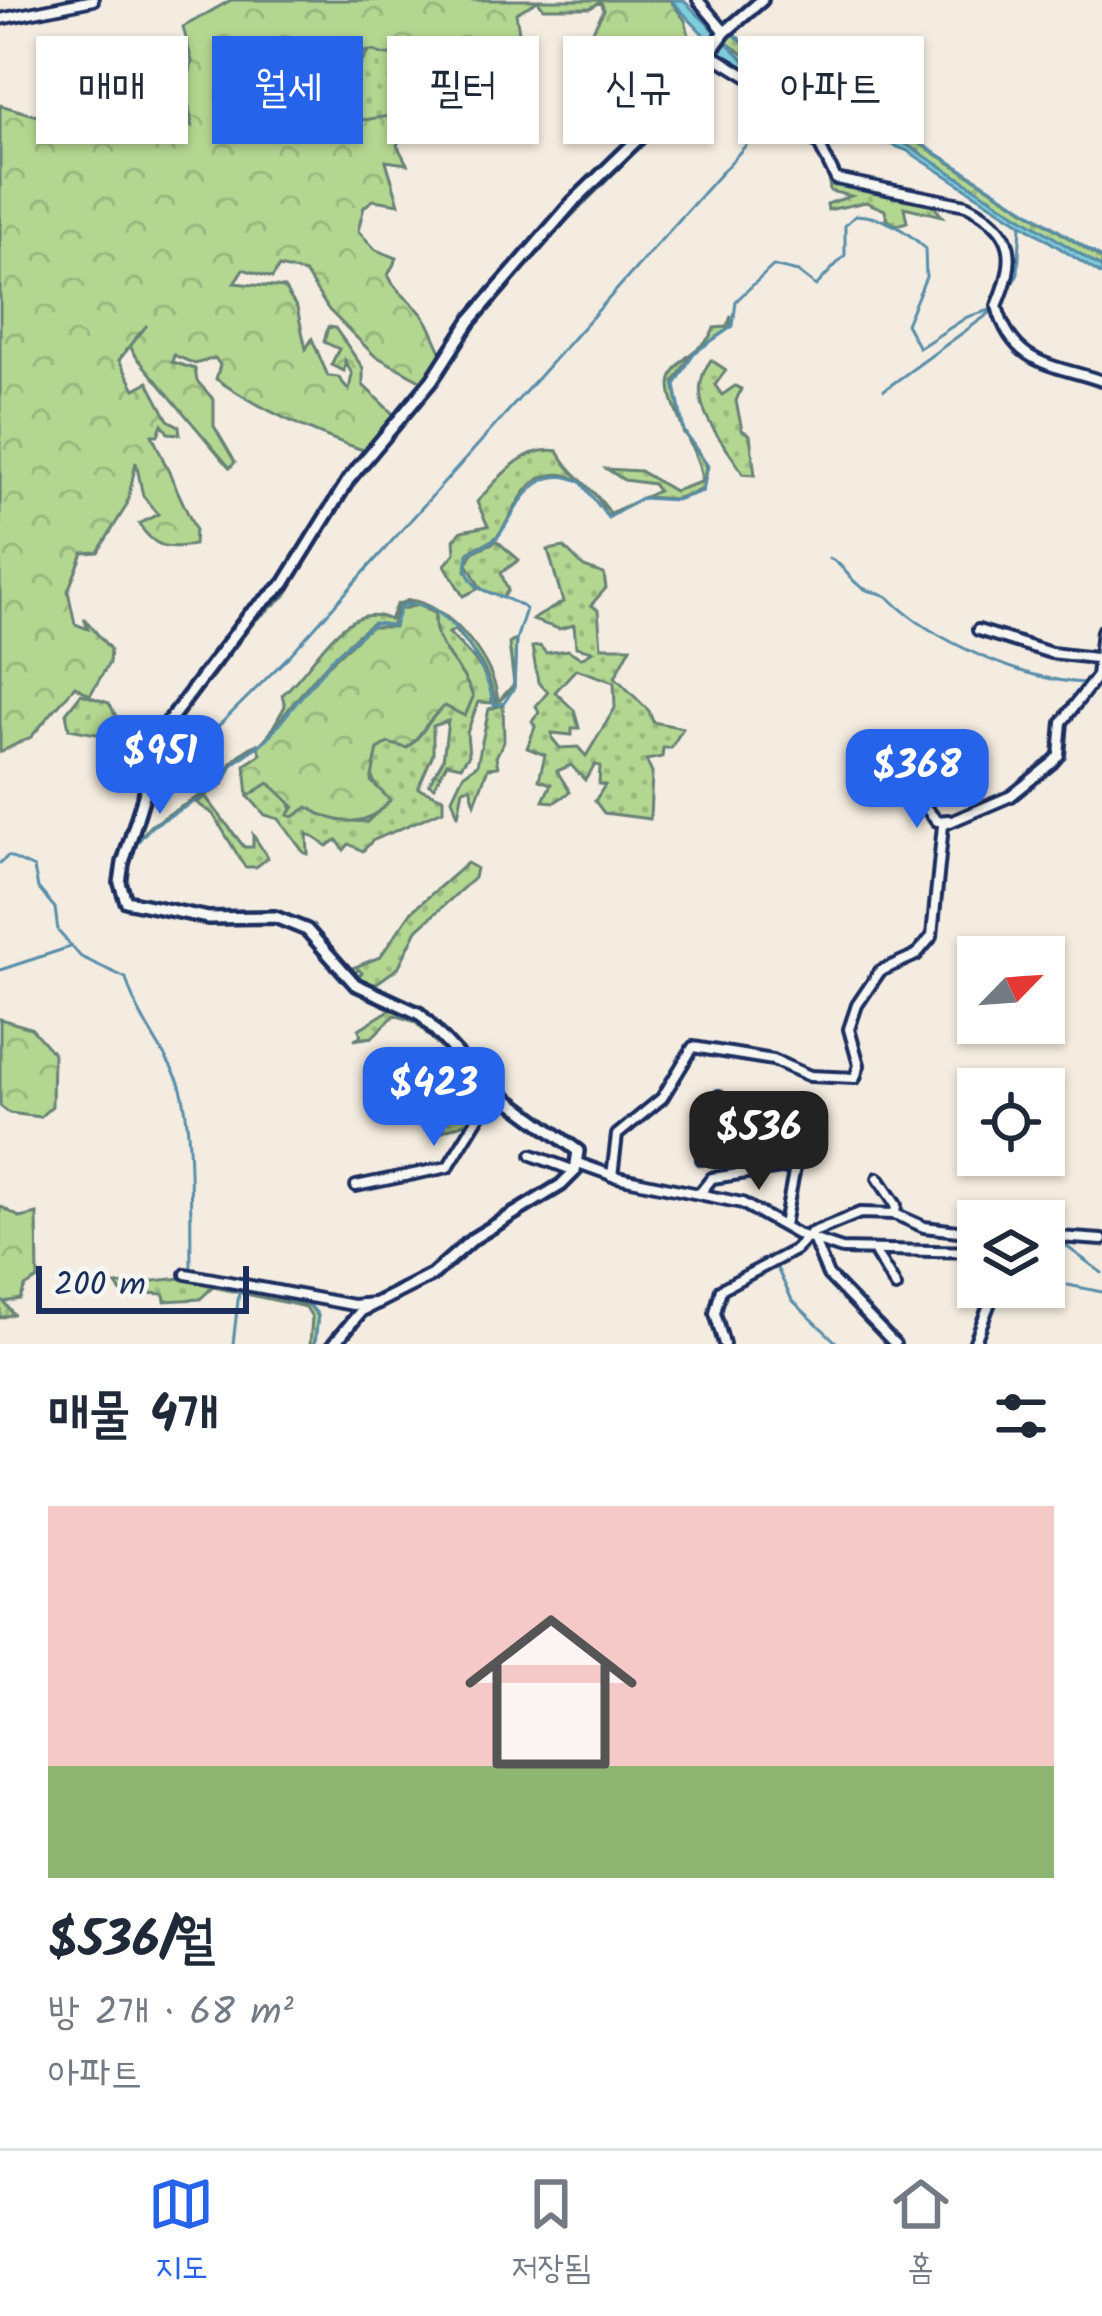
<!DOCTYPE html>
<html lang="ko">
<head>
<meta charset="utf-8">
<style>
	:root { --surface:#fff; --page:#f2f2f3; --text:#1f2937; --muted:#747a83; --line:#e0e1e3; --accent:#2563eb }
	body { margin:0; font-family:Kalam,"Poor Story",sans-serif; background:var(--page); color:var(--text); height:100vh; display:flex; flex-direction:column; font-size:45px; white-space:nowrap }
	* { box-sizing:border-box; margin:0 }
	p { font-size:39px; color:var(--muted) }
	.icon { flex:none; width:66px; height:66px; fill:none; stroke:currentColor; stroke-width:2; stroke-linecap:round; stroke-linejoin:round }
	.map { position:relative; height:1344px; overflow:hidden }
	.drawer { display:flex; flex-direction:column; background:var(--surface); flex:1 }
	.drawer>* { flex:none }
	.hud { position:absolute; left:36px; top:36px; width:1032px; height:108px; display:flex; gap:24px }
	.needle { width:78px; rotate:65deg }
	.tools { position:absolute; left:957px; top:936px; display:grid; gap:24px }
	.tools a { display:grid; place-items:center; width:108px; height:108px; border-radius:0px; background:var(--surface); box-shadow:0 3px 9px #0004; font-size:60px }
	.scale { position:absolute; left:36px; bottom:30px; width:213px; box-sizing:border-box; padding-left:12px; border:6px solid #1b2f5e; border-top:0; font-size:33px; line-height:42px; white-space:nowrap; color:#1b2f5e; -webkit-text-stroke:9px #f6f6f2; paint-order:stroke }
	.price { position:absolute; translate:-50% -102px; padding:0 27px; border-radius:24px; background:var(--accent); color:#fff; font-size:39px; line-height:78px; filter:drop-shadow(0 3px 6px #0008) }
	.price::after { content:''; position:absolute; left:50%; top:72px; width:36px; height:27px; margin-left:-18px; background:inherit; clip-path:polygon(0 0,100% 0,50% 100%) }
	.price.active { background:#222; color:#fff }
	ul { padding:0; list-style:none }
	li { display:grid; align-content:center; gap:24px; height:636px; padding:0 48px }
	li span { display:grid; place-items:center; height:372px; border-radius:0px; color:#555 }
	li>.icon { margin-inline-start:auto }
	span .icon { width:216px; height:216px; fill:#fffc; stroke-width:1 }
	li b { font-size:51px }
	h2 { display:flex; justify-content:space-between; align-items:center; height:144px; padding:0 48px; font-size:51px }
	.tag { padding:0 42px; border-radius:0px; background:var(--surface); box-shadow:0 3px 9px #0004; font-size:42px; line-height:108px }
	.tag.active { background:var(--accent); color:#fff }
	.menu { display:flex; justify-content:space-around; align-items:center; height:168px; border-top:3px solid var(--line); background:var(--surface); font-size:33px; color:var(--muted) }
	.menu a { display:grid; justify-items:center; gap:6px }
	.menu .active { color:var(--accent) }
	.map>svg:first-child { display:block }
	.grass { fill:url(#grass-dots); stroke:#678277; stroke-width:3; fill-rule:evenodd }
	.forest { fill:url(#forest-crowns); stroke:#678277; stroke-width:3 }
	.water { fill:#80cedc; stroke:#588eaa; stroke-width:3 }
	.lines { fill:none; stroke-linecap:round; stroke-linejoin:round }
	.stream { stroke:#588eaa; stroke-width:3 }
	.minor-casing { stroke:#1b2f5e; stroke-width:16 }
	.tertiary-casing { stroke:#1b2f5e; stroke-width:18 }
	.minor { stroke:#f6f6f2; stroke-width:8 }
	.tertiary { stroke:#f6f6f2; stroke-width:9 }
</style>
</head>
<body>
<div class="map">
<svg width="1102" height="1344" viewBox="0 0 1102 1344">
	<defs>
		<pattern id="grass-dots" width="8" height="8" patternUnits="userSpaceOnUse" patternTransform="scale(3)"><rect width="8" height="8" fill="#b3d690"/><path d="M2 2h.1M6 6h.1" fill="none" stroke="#99b87f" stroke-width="1.8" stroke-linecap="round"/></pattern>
		<pattern id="forest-crowns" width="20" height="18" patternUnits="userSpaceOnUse" patternTransform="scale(3)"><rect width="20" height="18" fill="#b3d690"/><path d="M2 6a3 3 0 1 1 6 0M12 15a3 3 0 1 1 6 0" fill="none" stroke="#99b87f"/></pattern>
	</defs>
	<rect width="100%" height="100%" fill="#f4ece0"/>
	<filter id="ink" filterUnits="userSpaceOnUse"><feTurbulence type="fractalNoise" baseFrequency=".00833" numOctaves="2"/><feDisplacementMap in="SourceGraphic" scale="24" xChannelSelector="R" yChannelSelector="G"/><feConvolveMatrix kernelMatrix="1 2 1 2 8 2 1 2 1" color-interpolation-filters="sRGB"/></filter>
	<g filter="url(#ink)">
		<g class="grass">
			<polygon points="729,31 806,89 917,142 1102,259 1102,268 904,143 835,116 724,41"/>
			<polygon points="369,49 443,57 460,65 441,93 437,127 424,130 399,120 363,120 343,98"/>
			<path d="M 710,58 L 715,60 L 665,122 L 538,250 L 476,324 L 443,377 L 351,485 L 287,594 L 256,620 L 169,733 L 135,842 C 155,818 193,801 219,785 C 229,764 237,753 259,743 L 234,761 L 220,787 L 150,826 L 129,851 L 168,727 L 275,594 L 330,511 L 472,323 Z"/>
			<polygon points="841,182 931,203 942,216 904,207 907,222 897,225 887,220 885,210 866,202 828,210 827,204 851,196 830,191 829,183"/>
			<path d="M 731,316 L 731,327 L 691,355 L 674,382 L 683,432 L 706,464 L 703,489 L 675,499 L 644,497 L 611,516 L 605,514 C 596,483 559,460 531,485 C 517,499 510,519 499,534 C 492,544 477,544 468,554 L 466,571 L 478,589 L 463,596 L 445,565 L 455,553 L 454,540 L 462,531 L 488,526 L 477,502 C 500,477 523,445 558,451 C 570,475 596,490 610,513 L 658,491 L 653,484 L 624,480 L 607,469 L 640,471 L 674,491 L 701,482 C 705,462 672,418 670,386 C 670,358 708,350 714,328 L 727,327 Z"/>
			<path d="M 711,360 L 726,370 L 715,385 L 722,395 L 735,386 L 741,389 L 736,401 L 742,430 L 750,435 L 755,475 L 743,474 C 724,439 680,402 711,360 Z"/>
			<polygon points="497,541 519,560 501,573 508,590 503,598 481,589 467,564 473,552"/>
			<path d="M 564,547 L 584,567 L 604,574 L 606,588 L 591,605 L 598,610 L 601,647 L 631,647 L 615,677 L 649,711 L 653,722 L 683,728 L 671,748 L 663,748 L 662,757 L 646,760 L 652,773 L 650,819 L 604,813 L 595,801 L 605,785 L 599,784 L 600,766 L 595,765 L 585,780 L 571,765 L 557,771 L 570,792 L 555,802 L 543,801 L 551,784 L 539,780 L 545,755 L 527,748 L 535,727 L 532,721 L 539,713 L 536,706 L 548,692 L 538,682 L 532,647 L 540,646 L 546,653 L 568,650 L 581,658 L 593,651 L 576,647 L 574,625 L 559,629 L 532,620 L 563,602 L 548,550 ZM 576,669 L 614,682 L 615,708 L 586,756 L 578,747 L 560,748 L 552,738 L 552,733 L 572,735 L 572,728 L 579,728 L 574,710 L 555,692 Z"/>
			<path d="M 409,600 C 450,604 496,663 498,702 L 514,684 L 509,644 L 516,639 L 514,687 L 496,704 C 490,674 477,652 454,630 L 449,633 C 470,655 491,671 492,703 L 478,702 L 467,733 L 469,755 L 461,766 L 447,763 L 434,787 L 429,784 L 443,760 L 448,721 L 433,726 L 433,754 L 418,788 L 443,798 L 443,810 L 372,841 L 363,851 L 349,844 L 344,850 L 337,840 L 327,846 L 307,833 L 308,854 L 304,853 L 279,819 L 265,815 L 248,796 L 268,783 L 288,798 L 294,816 L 308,807 L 338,820 L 367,822 L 386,804 L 369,772 L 378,749 L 387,743 L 408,747 C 424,735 428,718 445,706 L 465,716 L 473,697 C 464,666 429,647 436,613 L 408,602 L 396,609 L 392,625 L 373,623 C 330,655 300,694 268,736 L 285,706 L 282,695 C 313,670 345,596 390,620 L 396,605 Z"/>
			<polygon points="81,694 109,703 129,740 69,729 66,713"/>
			<polygon points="503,705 504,741 496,757 498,767 488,768 475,803 470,787 463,789 458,816 452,798 463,775 477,765 489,709"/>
			<polygon points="205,796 244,847 253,847 253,835 268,858 256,867 245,867 213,814 197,803"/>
			<polygon points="467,863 476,868 474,878 417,930 398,968 370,988 355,980 362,973 358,969 353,978 345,971 380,957 412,911"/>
			<polygon points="390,1002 420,1017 491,1091 473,1120 440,1132 429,1123 427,1102 449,1091 465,1101 465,1088 476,1083 415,1022 395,1015 372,1037 354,1040 361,1036 359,1029 393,1008 385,1004"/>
			<polygon points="191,1277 309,1305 318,1316 314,1344 310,1344 312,1317 306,1307 213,1287 200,1299 165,1301 164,1294 121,1292 116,1285"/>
		</g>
		<g class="forest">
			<path d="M 231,0 L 670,0 L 685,20 L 697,65 L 669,104 L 643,98 L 587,59 L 586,43 L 604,10 L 601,2 L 590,8 L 543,8 L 538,1 L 516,13 L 519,32 L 504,38 L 507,50 C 475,73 429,52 390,55 C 378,56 377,48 364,52 L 343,99 L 363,120 L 389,116 L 408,128 L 397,145 L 407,164 L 386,161 L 399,204 L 373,200 L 364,207 L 358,231 L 376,250 L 397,258 L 388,275 C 398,296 414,301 425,318 C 432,328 436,343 443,355 L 422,381 L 374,355 L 329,310 L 305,273 L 279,267 L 272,278 L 243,269 L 234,283 L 284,288 L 297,308 L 306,349 L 312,339 L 328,376 L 338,377 L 349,390 L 352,374 L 345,361 L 344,371 L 331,365 L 339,349 L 324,342 L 328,327 L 335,328 L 363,368 L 363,385 L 394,415 L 366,451 C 313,433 263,411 216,379 L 220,365 L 215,358 L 195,364 L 174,355 L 172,362 L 195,369 L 197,381 L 214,400 L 214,426 L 235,462 L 230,468 L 134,354 L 130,345 L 147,325 L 119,360 L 135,389 L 148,382 L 168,420 L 179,426 L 180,434 L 168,433 L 162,424 L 158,435 L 152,435 L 195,529 L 194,545 C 167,549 155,549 139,524 L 158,514 L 143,496 L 136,462 L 127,505 L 98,552 L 83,553 L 68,591 L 75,624 L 88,629 L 84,618 L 110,649 L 109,663 L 90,695 L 75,686 L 31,737 L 0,752 L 0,105 L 55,121 L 56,100 L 82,90 L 84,68 L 105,91 L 137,86 L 141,77 L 132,59 L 136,40 L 166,92 L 174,58 C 175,84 166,112 192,126 L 186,89 L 192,62 L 183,27 Z"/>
			<path d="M 418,605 L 435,614 C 431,648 464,666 473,697 L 465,716 L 445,706 C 428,717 423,735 407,748 L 388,743 L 378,749 L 371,781 L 390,800 C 369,828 336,826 308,807 L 293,817 L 288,815 L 294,807 L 269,783 L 248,796 L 245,765 L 261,754 L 258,747 L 327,666 L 370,627 L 394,627 L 398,610 Z"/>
			<polygon points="0,1019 31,1028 53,1053 52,1106 40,1117 9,1113 0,1106"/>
			<polygon points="0,1206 21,1218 37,1214 38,1279 25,1287 20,1299 4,1302 13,1314 0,1318"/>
		</g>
		<polygon class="water" points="671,0 683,0 744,60 787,88 835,116 904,143 1102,268 1102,275 906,150 832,123 790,98 720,52"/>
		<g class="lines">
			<g class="stream">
				<polyline points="732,33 806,89 917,141 1102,258"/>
				<polyline points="1001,305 1018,273 1021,225"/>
				<polyline points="884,390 994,310"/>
				<path d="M 829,558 C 844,564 848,580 863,588 C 870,593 883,592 889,598 C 930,639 1024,682 1088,683"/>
				<polyline points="178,766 290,655 781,106"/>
				<path d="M 132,848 L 151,827 L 223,785 L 232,765 L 267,739 L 335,655 L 375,623 L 394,626 L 401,606 C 449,593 487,669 494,705 L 504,703 L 514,688 L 516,640 L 526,609 C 506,591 459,598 468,555 C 477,545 494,544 500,534 C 520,504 537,461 581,482 L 608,518 L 641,498 L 676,500 L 703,491 L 708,466 L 684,431 L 675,385 L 694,353 L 733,326 L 736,301 L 773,266 L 798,272 L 816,286 L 845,255 L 845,225 L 856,215 C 884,216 905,230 925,248 L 926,277 L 906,324 L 919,348 L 967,317 L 994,309"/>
				<path d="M 0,863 L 8,856 L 34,868 L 38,888 L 55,908 L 58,931 L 81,957 L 126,978 C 135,1013 161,1046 177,1078 C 194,1112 190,1224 191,1266"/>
				<polyline points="0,970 70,947"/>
				<polyline points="1066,1246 1102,1273"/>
				<polyline points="776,1266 792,1300 838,1344"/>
				<polyline points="196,1279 308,1303 318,1315 315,1344"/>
				<polyline points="1068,1285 1102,1292"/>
				<polyline points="233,1344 239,1292"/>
			</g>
			<g class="minor-casing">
				<g id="minor">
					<polyline points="698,0 725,32"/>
					<polyline points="0,19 93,0"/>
					<path d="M 709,53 L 774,93 L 820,146 L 836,179 L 966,205 C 1018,230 1017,259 997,306 C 1013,367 1054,364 1102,381"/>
					<polyline points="978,630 1051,653 1095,658"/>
					<polyline points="893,786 915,795 937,821 948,820"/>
					<polyline points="719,1096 724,1106 703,1126 702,1159 738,1143 798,1151"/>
					<polyline points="532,1155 575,1171"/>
					<polyline points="578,1163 617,1177 742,1203 797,1234 842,1249 978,1252"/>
					<polyline points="612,1176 617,1135 662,1098 693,1047 773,1060 810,1076 855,1078 859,1065 849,1029 857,1005 880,971 916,955 932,936 943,825 1011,796 1052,763 1059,755 1062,722 1097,676 1102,631"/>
					<polyline points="878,1178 896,1205 895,1214"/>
					<polyline points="356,1186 448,1167 495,1090"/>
					<polyline points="700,1193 712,1178 795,1166"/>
					<polyline points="784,1225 798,1151 810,1154"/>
					<polyline points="1044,1236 1102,1240"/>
					<polyline points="814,1241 828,1275 895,1344"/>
					<polyline points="876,1254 896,1287"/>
					<polyline points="186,1274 353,1305 375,1303"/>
					<polyline points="724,1344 715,1313 721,1289 795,1250 811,1233 860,1213 895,1214 924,1227 975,1233"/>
					<polyline points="974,1344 996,1287"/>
				</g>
			</g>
			<g class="tertiary-casing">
				<polyline id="tertiary" points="334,1344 361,1311 432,1275 474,1238 561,1185 575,1171 578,1151 480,1079 420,1014 355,984 307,930 275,917 208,918 126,901 120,883 123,863 166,725 250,614 284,584 349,479 432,380 470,321 573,202 666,112 725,32 762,0"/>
			</g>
			<use href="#minor" class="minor"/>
			<use href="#tertiary" class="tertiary"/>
		</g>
	</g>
</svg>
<div class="tools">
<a><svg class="needle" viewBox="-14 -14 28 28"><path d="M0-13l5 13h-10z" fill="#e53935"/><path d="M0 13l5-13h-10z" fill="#747a83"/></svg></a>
<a><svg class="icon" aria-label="locate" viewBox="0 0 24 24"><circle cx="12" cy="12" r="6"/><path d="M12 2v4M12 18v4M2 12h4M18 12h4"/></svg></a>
<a><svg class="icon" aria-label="layers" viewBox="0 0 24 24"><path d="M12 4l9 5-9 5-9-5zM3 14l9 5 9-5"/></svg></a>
</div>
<div class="scale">200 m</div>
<b class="price" style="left:160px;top:817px">$951</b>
<b class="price" style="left:917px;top:831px">$368</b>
<b class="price" style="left:434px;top:1149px">$423</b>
<b class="price active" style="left:759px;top:1193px">$536</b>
<div class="hud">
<a class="tag">매매</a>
<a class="tag active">월세</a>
<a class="tag">필터</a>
<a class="tag">신규</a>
<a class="tag">아파트</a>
</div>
</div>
<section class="drawer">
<h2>매물 4개<svg class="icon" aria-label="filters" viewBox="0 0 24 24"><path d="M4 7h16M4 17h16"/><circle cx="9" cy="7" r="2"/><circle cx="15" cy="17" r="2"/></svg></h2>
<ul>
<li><span style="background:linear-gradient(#f6c9c9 70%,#8fb573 0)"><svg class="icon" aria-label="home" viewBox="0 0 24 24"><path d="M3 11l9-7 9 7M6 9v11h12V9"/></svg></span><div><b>$536/월</b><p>방 2개 · 68 m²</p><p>아파트</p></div></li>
</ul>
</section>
<nav class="menu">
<a class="active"><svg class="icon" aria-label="map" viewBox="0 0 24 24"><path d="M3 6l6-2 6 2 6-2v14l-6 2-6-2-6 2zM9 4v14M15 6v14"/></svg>지도</a>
<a><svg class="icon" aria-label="saved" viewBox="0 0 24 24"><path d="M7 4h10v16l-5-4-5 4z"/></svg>저장됨</a>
<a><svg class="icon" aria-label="home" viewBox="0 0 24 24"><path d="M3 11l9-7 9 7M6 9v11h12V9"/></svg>홈</a>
</nav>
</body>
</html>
